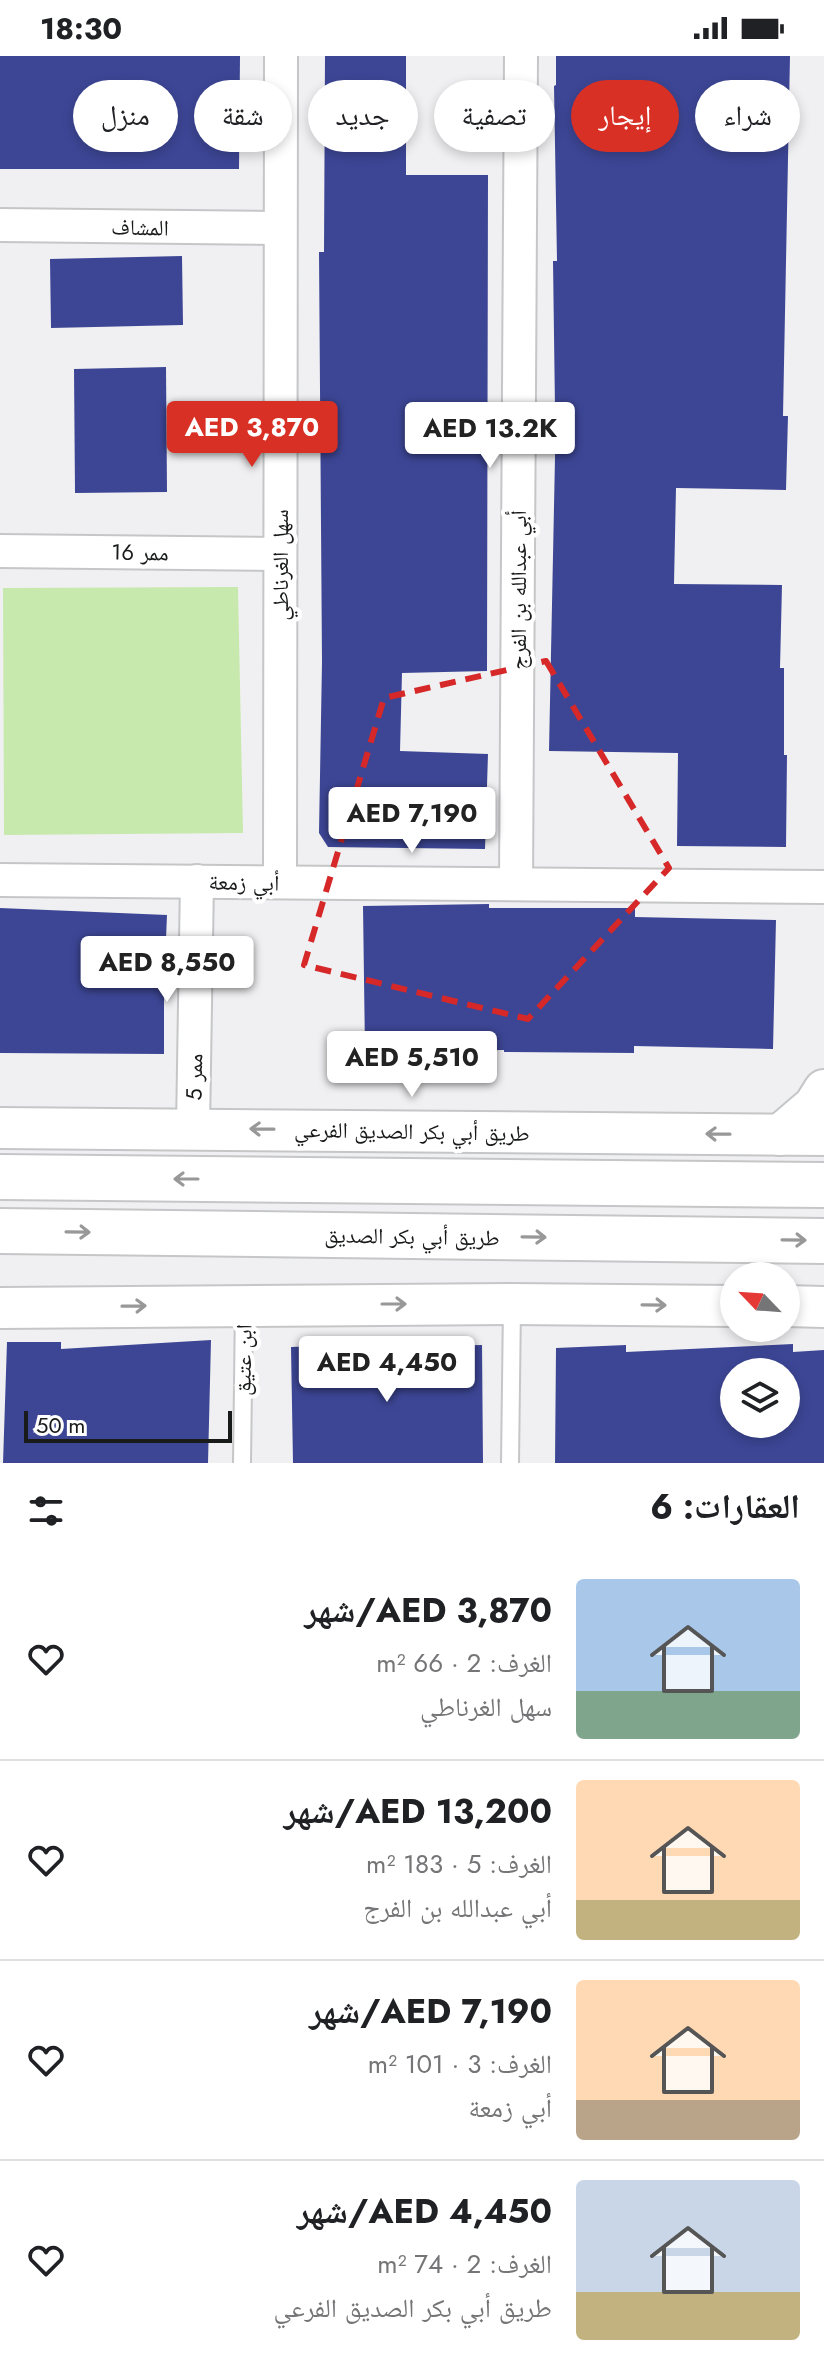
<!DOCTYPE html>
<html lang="ar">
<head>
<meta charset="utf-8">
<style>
	:root { --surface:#fff; --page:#f6f6f6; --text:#202124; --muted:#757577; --line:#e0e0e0; --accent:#d93025 }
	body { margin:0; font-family:Jost,"Noto Naskh Arabic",sans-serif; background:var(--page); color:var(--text); direction:rtl; height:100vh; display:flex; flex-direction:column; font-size:30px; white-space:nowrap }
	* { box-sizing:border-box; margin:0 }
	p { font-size:26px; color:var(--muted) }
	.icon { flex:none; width:44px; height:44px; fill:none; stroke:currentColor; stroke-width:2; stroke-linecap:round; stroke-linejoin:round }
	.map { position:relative; height:1407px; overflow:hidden; direction:ltr }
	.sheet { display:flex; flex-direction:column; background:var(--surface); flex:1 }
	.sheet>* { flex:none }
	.banner { position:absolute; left:24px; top:24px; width:776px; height:72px; direction:rtl; display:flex; gap:16px }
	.needle { width:52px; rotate:295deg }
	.buttons { position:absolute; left:720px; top:1206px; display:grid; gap:16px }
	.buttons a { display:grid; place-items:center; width:80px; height:80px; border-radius:50%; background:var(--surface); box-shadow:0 4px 12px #0003; font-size:40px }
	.scale { position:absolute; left:24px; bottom:20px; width:208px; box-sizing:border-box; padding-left:8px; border:4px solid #191a1a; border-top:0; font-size:22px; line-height:28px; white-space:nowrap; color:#191a1a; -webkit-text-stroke:6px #fff; paint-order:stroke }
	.price { position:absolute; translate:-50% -68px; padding:0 18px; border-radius:8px; background:#fff; color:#222; font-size:26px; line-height:52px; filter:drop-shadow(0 2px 4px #0008) }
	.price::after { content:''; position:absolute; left:50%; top:48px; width:24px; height:18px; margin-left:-12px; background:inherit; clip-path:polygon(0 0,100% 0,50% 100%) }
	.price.selected { background:var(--accent); color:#fff }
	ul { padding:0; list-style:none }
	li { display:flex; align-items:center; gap:24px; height:200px; padding:0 24px }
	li+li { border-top:2px solid var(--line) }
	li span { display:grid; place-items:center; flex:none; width:224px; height:160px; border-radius:8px; color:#555 }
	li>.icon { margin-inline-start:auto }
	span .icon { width:96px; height:96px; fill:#fffc; stroke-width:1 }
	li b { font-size:34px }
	h2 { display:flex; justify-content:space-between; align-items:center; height:96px; padding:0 24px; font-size:34px }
	.tag { padding:0 28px; border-radius:36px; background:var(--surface); box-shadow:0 4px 12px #0003; font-size:28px; line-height:72px }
	.tag.selected { background:var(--accent); color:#fff }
	.status { display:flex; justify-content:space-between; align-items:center; height:56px; padding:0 40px; background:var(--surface); direction:ltr }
	.status svg { height:22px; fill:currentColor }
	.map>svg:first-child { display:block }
	.green { fill:#c7e9ad }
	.building { fill:#3d4695; fill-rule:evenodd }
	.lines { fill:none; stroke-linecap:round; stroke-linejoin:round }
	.service-casing { stroke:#c5c6c7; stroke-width:20 }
	.minor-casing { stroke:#c5c6c7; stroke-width:36 }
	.tertiary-casing { stroke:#c5c6c7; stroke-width:44 }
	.primary-casing { stroke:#c5c6c7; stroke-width:48 }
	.service { stroke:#fff; stroke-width:16 }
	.minor { stroke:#fff; stroke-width:32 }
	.tertiary { stroke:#fff; stroke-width:40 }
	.primary { stroke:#fff; stroke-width:44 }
	.oneway { stroke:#989898 }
	.marked { fill:none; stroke:#d62828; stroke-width:6; stroke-dasharray:16 10; stroke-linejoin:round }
	.labels { text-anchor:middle; stroke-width:8; stroke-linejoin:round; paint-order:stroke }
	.street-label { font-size:22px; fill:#191a1a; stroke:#fff }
</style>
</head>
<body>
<div class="status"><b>18:30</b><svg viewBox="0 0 49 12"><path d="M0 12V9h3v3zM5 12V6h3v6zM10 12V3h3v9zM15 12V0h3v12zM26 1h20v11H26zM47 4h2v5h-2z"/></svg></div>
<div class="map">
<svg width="824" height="1407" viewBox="0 0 824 1407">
	<rect width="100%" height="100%" fill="#f0f0f2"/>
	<polygon class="green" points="238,531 243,777 4,779 3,532"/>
	<g class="building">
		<polygon points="0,0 240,0 239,113 0,113"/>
		<polygon points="325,0 406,0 406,119 488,119 487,615 402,617 400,695 488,698 485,793 328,791 319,777 322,606 319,196 324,196"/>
		<polygon points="556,0 790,0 783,360 788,360 786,434 676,432 674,528 782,529 780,612 784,612 784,699 787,699 786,791 677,790 678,697 549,695 556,353 555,353 553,205 557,205 554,30 556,29"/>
		<polygon points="182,200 183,269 51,272 50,203"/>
		<polygon points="166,311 167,436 75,437 74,313"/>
		<polygon points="489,848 489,852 635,852 635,861 776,864 773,993 634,990 634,997 504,996 504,994 365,995 363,850"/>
		<polygon points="0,852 167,859 164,930 164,998 0,997"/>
		<polygon points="211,1284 208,1407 3,1407 7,1286 61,1286 61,1293"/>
		<polygon points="375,1288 375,1291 482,1289 483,1407 293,1407 291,1291"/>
		<path d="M 793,1288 L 793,1296 L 824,1294 L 824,1407 L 555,1407 L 556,1292 L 626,1289 L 626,1296 ZM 734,1316 L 786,1316 L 786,1368 L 734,1368 Z"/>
	</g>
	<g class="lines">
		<g class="service-casing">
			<g id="service">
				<polyline points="242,1407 244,1249"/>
				<polyline points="510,1407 512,1249"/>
			</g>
		</g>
		<g class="minor-casing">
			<g id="minor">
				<polyline points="0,169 280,172"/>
				<polyline points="0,495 280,498"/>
				<polyline points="0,824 824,831"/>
				<polyline points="280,826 281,0"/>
				<polyline points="516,828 521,0"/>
				<polyline points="193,1072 197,825"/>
			</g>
		</g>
		<g class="tertiary-casing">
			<g id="tertiary">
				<polyline points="0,1072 824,1079"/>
				<polyline points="780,1079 814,1050 824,1034"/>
				<polyline points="786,1250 824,1251"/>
				<polyline points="0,1252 512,1248 734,1250"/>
			</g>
		</g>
		<g class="primary-casing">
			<g id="primary">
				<polyline points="0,1121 824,1129"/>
				<polyline points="0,1175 824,1185"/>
			</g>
		</g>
		<use href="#service" class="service"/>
		<use href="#minor" class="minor"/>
		<use href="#tertiary" class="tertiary"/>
		<use href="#primary" class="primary"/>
	</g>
	<defs><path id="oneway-shaft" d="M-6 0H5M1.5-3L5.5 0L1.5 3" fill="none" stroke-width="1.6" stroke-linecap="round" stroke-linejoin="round" transform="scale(2)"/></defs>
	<g class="oneway">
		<use href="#oneway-shaft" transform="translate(262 1073) rotate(-179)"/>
		<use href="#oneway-shaft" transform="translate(718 1078) rotate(-179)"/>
		<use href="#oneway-shaft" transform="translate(186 1123) rotate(-180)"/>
		<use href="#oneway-shaft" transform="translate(78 1176) rotate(1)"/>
		<use href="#oneway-shaft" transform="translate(534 1181) rotate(1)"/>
		<use href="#oneway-shaft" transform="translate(794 1184) rotate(1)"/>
		<use href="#oneway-shaft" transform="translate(394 1248)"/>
		<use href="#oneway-shaft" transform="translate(654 1249) rotate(1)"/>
		<use href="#oneway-shaft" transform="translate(134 1250) rotate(-1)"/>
	</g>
	<path class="marked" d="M 546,605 L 669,812 L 528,963 L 304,909 L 384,642 Z"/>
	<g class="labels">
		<g class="street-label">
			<text transform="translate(140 171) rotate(1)" y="8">المشاف</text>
			<text transform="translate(140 496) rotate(1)" y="8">ممر 16</text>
			<text transform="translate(280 509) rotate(-90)" y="8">سهل الغرناطي</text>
			<text transform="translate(518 534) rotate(-90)" y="8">أبي عبدالله بن الفرج</text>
			<text transform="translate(244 826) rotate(1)" y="8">أبي زمعة</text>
			<text transform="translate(194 1021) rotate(-89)" y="8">ممر 5</text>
			<text transform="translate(412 1075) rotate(1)" y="8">طريق أبي بكر الصديق الفرعي</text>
			<text transform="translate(412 1180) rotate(1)" y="8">طريق أبي بكر الصديق</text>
			<text transform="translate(243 1304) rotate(-89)" y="8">ابن عتيق</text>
		</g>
	</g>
</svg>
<div class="buttons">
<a><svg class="needle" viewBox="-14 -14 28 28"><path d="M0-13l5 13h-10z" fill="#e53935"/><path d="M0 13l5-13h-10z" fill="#757577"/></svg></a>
<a><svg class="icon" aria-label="layers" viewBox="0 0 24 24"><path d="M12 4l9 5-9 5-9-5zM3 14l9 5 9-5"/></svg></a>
</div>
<div class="scale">50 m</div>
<b class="price selected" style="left:252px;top:413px">AED 3,870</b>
<b class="price" style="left:490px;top:414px">AED 13.2K</b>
<b class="price" style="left:412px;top:799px">AED 7,190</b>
<b class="price" style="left:167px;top:948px">AED 8,550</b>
<b class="price" style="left:412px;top:1043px">AED 5,510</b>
<b class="price" style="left:387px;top:1348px">AED 4,450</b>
<div class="banner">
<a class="tag">شراء</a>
<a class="tag selected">إيجار</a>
<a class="tag">تصفية</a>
<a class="tag">جديد</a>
<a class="tag">شقة</a>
<a class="tag">منزل</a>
</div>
</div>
<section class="sheet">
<h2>العقارات: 6<svg class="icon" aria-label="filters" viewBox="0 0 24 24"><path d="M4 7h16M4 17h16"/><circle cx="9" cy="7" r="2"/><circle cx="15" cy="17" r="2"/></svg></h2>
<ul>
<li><span style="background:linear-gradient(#a9c7e8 70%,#7fa58c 0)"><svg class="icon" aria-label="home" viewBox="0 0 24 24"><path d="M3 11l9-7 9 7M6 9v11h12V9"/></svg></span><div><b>AED 3,870/شهر</b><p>الغرف: 2 · 66 m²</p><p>سهل الغرناطي</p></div><svg class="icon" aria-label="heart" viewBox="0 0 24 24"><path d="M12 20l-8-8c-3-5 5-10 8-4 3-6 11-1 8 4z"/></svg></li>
<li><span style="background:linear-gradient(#ffd9b3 75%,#c2b280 0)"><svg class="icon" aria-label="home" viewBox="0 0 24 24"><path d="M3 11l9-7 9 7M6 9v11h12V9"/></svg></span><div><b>AED 13,200/شهر</b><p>الغرف: 5 · 183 m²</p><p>أبي عبدالله بن الفرج</p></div><svg class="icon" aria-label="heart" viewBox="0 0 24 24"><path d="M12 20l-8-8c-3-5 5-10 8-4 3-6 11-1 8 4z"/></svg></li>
<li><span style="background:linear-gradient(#ffd9b3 75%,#b9a48a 0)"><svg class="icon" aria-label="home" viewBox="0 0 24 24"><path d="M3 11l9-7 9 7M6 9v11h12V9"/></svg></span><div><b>AED 7,190/شهر</b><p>الغرف: 3 · 101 m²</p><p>أبي زمعة</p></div><svg class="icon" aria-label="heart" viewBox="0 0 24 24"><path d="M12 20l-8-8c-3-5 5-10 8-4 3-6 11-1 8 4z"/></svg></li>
<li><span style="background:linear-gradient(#c9d6e8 70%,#c2b280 0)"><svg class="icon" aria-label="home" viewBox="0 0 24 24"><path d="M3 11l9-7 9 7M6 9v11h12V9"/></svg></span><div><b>AED 4,450/شهر</b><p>الغرف: 2 · 74 m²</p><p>طريق أبي بكر الصديق الفرعي</p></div><svg class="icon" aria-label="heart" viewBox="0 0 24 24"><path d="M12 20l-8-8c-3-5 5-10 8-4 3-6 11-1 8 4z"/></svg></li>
</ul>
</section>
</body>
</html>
